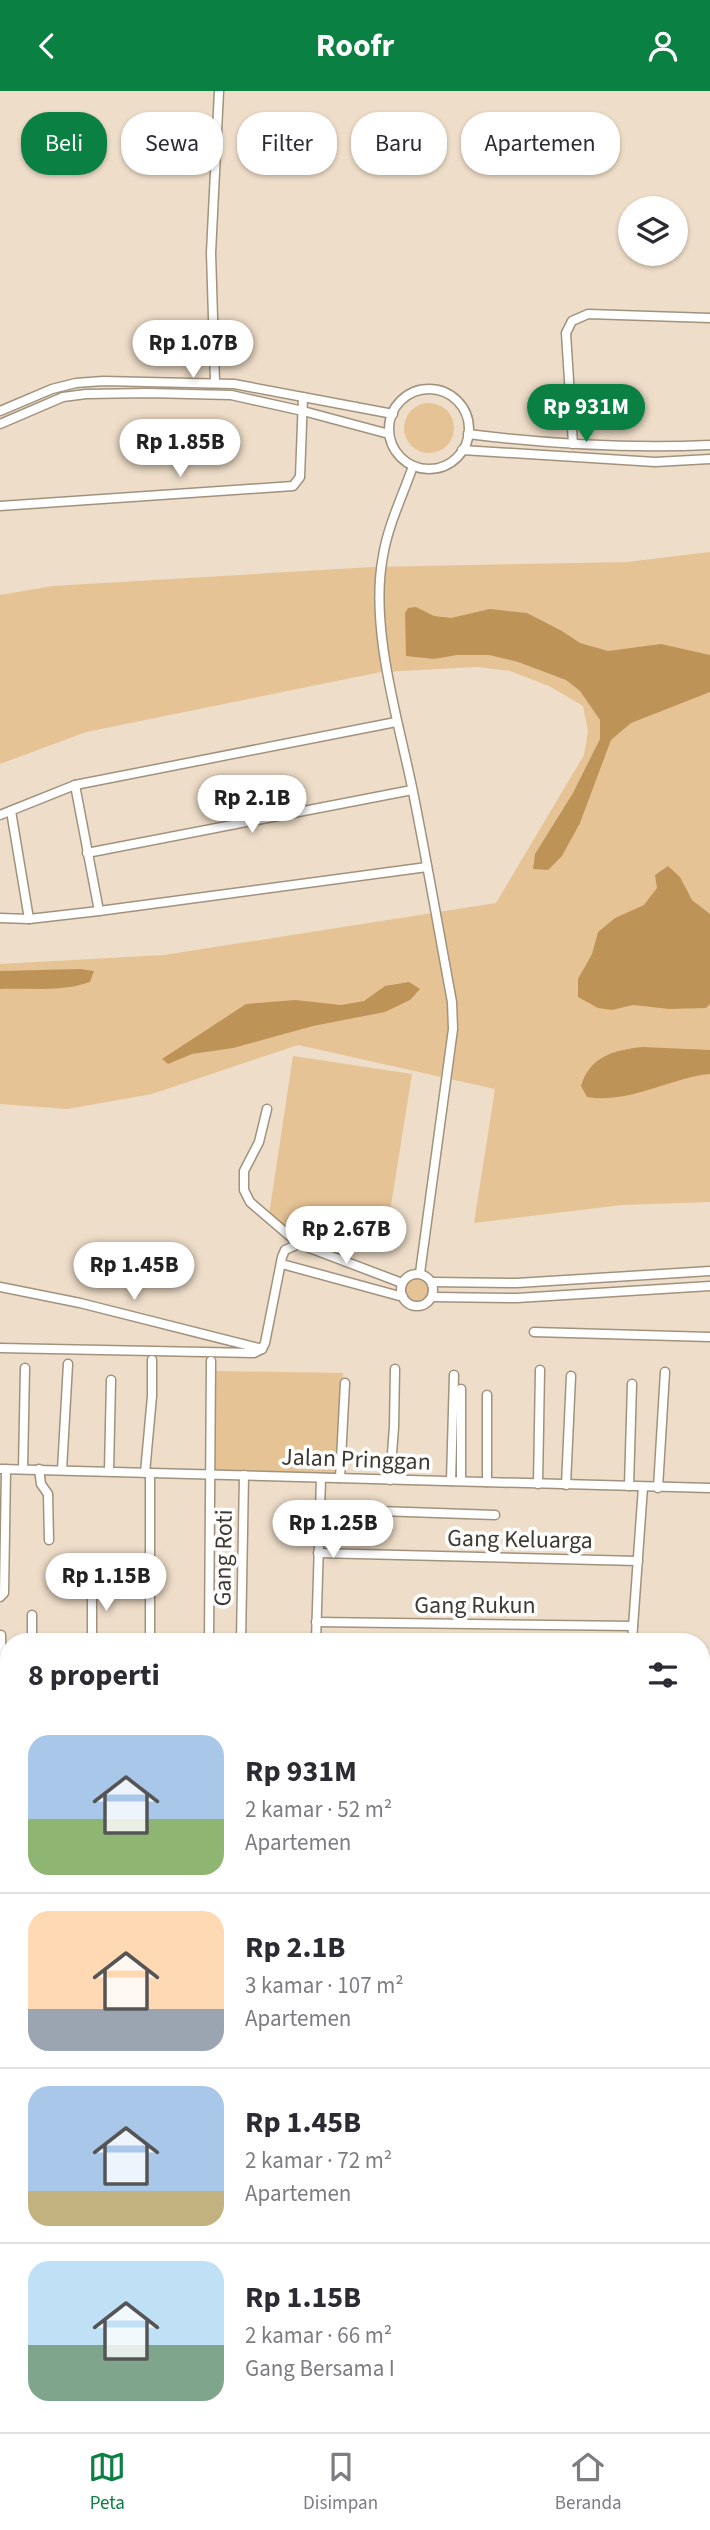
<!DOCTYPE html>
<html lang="id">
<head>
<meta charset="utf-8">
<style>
	:root { --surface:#fff; --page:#f7f7f7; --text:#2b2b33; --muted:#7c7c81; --line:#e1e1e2; --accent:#0b8043 }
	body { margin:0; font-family:"Source Sans 3",sans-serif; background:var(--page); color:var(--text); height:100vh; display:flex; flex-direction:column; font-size:26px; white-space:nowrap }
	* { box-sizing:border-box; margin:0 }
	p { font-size:23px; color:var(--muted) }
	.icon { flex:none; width:38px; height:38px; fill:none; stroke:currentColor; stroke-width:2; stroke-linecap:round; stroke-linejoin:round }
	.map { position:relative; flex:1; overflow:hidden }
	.side { position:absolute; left:0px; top:1542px; width:710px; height:800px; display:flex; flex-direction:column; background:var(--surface); border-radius:28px 28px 0 0; box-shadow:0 2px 5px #0004 }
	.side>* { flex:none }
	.guide { position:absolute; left:21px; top:21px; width:668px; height:63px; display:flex; gap:14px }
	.controls { position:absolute; left:618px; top:105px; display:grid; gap:14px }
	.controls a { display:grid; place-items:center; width:70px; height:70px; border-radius:50%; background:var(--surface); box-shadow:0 2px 5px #0004; font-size:35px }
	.price { position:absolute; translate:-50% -60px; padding:0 16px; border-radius:24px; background:#fff; color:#222; font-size:23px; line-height:46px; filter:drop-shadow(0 2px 4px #0008) }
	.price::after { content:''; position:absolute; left:50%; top:42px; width:21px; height:16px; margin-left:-10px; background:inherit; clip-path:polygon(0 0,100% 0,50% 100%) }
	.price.active { background:var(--accent); color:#fff }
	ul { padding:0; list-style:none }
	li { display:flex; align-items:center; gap:21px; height:175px; padding:0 28px }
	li+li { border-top:2px solid var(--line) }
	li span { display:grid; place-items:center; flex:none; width:196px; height:140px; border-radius:21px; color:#555 }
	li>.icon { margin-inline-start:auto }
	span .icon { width:84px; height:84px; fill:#fffc; stroke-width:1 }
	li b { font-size:30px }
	h2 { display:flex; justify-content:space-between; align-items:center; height:84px; padding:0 28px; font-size:30px }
	.tag { padding:0 24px; border-radius:28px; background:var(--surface); box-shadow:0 2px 5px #0004; font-size:24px; line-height:63px }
	.tag.active { background:var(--accent); color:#fff }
	header { display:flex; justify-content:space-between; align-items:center; height:91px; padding:0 28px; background:var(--accent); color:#fff; font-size:32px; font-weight:700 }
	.tab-bar { display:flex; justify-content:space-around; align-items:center; height:98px; border-top:2px solid var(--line); background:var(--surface); font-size:19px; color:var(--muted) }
	.tab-bar a { display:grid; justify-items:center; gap:4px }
	.tab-bar .active { color:var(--accent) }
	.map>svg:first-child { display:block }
	.green { fill:#e6c395 }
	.water { fill:#be9358 }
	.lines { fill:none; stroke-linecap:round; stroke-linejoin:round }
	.minor-casing { stroke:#a1927e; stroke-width:11 }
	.trunk-casing { stroke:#a1927e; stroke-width:18 }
	.minor { stroke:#fff; stroke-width:8 }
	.trunk { stroke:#fff; stroke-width:14 }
	.labels { text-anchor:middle; stroke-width:7; stroke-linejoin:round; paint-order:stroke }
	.street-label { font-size:24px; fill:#403931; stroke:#fff }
</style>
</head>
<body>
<header><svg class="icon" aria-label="back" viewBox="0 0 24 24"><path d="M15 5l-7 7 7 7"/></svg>Roofr<svg class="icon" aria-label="person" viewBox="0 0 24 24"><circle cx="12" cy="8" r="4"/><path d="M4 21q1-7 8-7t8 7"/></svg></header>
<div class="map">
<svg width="710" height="2341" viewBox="0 0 710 2341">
	<rect width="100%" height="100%" fill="#eeddc8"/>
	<g class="green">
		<circle cx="429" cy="337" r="25"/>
		<polygon points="710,461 710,1111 622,1114 474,1132 495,998 298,954 152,1003 67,1018 0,1013 0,873 164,864 496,812 584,664 588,640 583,615 549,595 510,580 478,576 381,581 86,641 0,673 0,504 53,495 372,476 627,471"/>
		<polygon points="293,965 412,983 384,1158 297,1145 269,1124"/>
		<circle cx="418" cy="1199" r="12"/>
		<polygon points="216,1280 343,1282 341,1383 214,1381"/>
	</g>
	<g class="water">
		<polygon points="416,516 434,525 451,527 490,518 527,522 562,540 580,552 608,560 661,553 710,564 710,601 631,632 611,649 580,732 562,765 548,779 533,778 535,763 573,702 600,648 600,629 580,600 566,589 518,571 489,564 457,564 434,568 406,565 405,522 408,517"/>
		<polygon points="668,775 680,786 692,809 710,823 710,913 706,917 670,918 633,914 612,919 598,917 578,906 578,888 592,863 598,841 615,827 644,814 657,797 655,784"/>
		<path d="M 80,878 L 94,880 L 90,891 C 62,901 29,897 0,898 L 0,880 Z"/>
		<polygon points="409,891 420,898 410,909 385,921 313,935 233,957 192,963 168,973 162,968 246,913 295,909 341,914 364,910 385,895"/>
		<path d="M 643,956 L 710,959 L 710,983 C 669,987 630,1013 587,1006 L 581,995 C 590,965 614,959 643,956 Z"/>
	</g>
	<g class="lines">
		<g class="minor-casing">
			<g id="minor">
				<polyline points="215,291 211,162 219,0"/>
				<circle cx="429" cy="338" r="40"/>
				<polyline points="0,320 52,298 76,292 103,290 234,293 393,323"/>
				<polyline points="0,333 63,306 86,303 148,302 231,304 303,320 389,343"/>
				<path d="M 468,343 C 549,353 629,358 710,354"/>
				<polyline points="573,353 566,242 572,230 588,223 710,227"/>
				<polyline points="462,359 655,371 710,368"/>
				<path d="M 413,375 C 403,404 388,434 383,465 C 369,537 399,631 413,701 C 427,771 439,841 452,911 L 453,938 L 420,1182"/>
				<polyline points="0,415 293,395 300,386 303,306"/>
				<polyline points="75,694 99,820"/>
				<polyline points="11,720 29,828"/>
				<polyline points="0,724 75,694 396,631"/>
				<polyline points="87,762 412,699"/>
				<polyline points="0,827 29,828 99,820 427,776"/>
				<polyline points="267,1018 259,1051 244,1080 244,1099 250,1111 299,1153 402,1192"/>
				<polyline points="282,1173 403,1206"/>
				<circle cx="417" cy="1199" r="16"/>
				<polyline points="432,1191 517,1192 710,1180"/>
				<polyline points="0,1196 80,1212 262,1258"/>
				<polyline points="432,1206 517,1207 710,1195"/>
				<polyline points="534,1241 710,1246"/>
				<polyline points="0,1257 254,1262 262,1258 265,1252 282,1166 285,1159 299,1153"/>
				<polyline points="487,1304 487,1391"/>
				<polyline points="0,1378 710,1397"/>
				<polyline points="23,1378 25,1277"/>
				<polyline points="39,1378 41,1393 48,1403 49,1449"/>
				<polyline points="62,1379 68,1273"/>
				<polyline points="109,1380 111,1289"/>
				<polyline points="145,1382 152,1305 152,1269"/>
				<polyline points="150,1382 150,1550"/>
				<polyline points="340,1387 345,1292"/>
				<polyline points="390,1389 394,1336 395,1278"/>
				<polyline points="451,1390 454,1284"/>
				<polyline points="461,1390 461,1298"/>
				<polyline points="538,1393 540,1279"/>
				<polyline points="566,1394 571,1285"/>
				<polyline points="629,1395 632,1293"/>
				<polyline points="658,1397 665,1281"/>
				<polyline points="320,1418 495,1424"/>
				<polyline points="318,1462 638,1470"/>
				<polyline points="92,1494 92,1550"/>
				<polyline points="0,1506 4,1502 6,1378"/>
				<polyline points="32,1524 32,1550"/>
				<polyline points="316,1531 633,1535"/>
				<polyline points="1,1544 4,1664"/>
				<polyline points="209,1550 211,1270"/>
				<polyline points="241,1550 244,1384"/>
				<polyline points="316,1550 321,1387"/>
				<polyline points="632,1550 643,1396"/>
				<polyline points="702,1685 710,1601"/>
				<polyline points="702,1709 710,1709"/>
				<polyline points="0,2003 9,2003"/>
				<polyline points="0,2070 9,2070"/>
				<polyline points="0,2172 9,2172"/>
				<polyline points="702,2240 710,2240"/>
				<polyline points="0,2302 9,2296"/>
				<polyline points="568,2333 635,2341"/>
				<polyline points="43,2341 54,2333"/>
				<polyline points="146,2341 146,2333"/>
				<polyline points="292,2341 293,2333"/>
				<polyline points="344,2341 345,2333"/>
				<polyline points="401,2341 402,2333"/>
				<polyline points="668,2341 671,2333"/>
			</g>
		</g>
		<g class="trunk-casing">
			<g id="trunk">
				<polyline points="0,1962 9,1962"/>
				<polyline points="0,1983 9,1983"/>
				<polyline points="702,1986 710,1987"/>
				<polyline points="702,1999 710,1999"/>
			</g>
		</g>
		<use href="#minor" class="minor"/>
		<use href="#trunk" class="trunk"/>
	</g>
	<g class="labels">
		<g class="street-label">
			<text transform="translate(356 1368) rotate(2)" y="8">Jalan Pringgan</text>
			<text transform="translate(520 1448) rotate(1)" y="8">Gang Keluarga</text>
			<text transform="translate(223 1467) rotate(-89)" y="8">Gang Roti</text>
			<text x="475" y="1522">Gang Rukun</text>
		</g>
	</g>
</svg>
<div class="controls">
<a><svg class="icon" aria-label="layers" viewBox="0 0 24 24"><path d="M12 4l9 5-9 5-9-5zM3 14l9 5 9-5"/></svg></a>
</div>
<b class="price" style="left:193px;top:289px">Rp 1.07B</b>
<b class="price active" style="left:586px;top:353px">Rp 931M</b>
<b class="price" style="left:180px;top:388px">Rp 1.85B</b>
<b class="price" style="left:252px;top:744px">Rp 2.1B</b>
<b class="price" style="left:346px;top:1175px">Rp 2.67B</b>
<b class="price" style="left:134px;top:1211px">Rp 1.45B</b>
<b class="price" style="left:333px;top:1469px">Rp 1.25B</b>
<b class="price" style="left:106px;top:1522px">Rp 1.15B</b>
<div class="guide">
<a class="tag active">Beli</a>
<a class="tag">Sewa</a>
<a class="tag">Filter</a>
<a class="tag">Baru</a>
<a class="tag">Apartemen</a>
</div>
<section class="side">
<h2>8 properti<svg class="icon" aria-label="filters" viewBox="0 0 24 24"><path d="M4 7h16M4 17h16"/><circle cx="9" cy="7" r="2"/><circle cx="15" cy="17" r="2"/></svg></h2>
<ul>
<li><span style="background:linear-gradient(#a9c7e8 60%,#8fb573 0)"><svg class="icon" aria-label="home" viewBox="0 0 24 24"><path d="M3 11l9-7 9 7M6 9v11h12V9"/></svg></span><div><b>Rp 931M</b><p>2 kamar · 52 m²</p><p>Apartemen</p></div></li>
<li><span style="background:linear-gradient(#ffd9b3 70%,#9aa5b1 0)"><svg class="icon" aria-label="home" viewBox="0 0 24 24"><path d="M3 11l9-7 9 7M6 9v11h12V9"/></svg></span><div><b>Rp 2.1B</b><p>3 kamar · 107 m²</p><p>Apartemen</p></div></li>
<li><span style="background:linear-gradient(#a9c7e8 75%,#c2b280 0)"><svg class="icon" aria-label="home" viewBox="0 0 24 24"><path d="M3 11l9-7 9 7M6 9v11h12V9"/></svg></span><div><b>Rp 1.45B</b><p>2 kamar · 72 m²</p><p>Apartemen</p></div></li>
<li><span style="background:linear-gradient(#bfe0f5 60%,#7fa58c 0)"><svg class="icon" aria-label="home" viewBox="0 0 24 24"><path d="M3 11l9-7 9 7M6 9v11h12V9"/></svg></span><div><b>Rp 1.15B</b><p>2 kamar · 66 m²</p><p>Gang Bersama I</p></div></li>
</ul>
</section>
</div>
<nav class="tab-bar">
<a class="active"><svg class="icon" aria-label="map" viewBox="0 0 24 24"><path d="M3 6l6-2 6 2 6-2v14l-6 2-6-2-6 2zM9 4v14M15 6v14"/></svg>Peta</a>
<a><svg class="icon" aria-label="saved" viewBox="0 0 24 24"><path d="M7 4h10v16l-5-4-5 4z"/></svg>Disimpan</a>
<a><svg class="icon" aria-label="home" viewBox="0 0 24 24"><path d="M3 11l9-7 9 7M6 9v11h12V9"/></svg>Beranda</a>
</nav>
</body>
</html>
